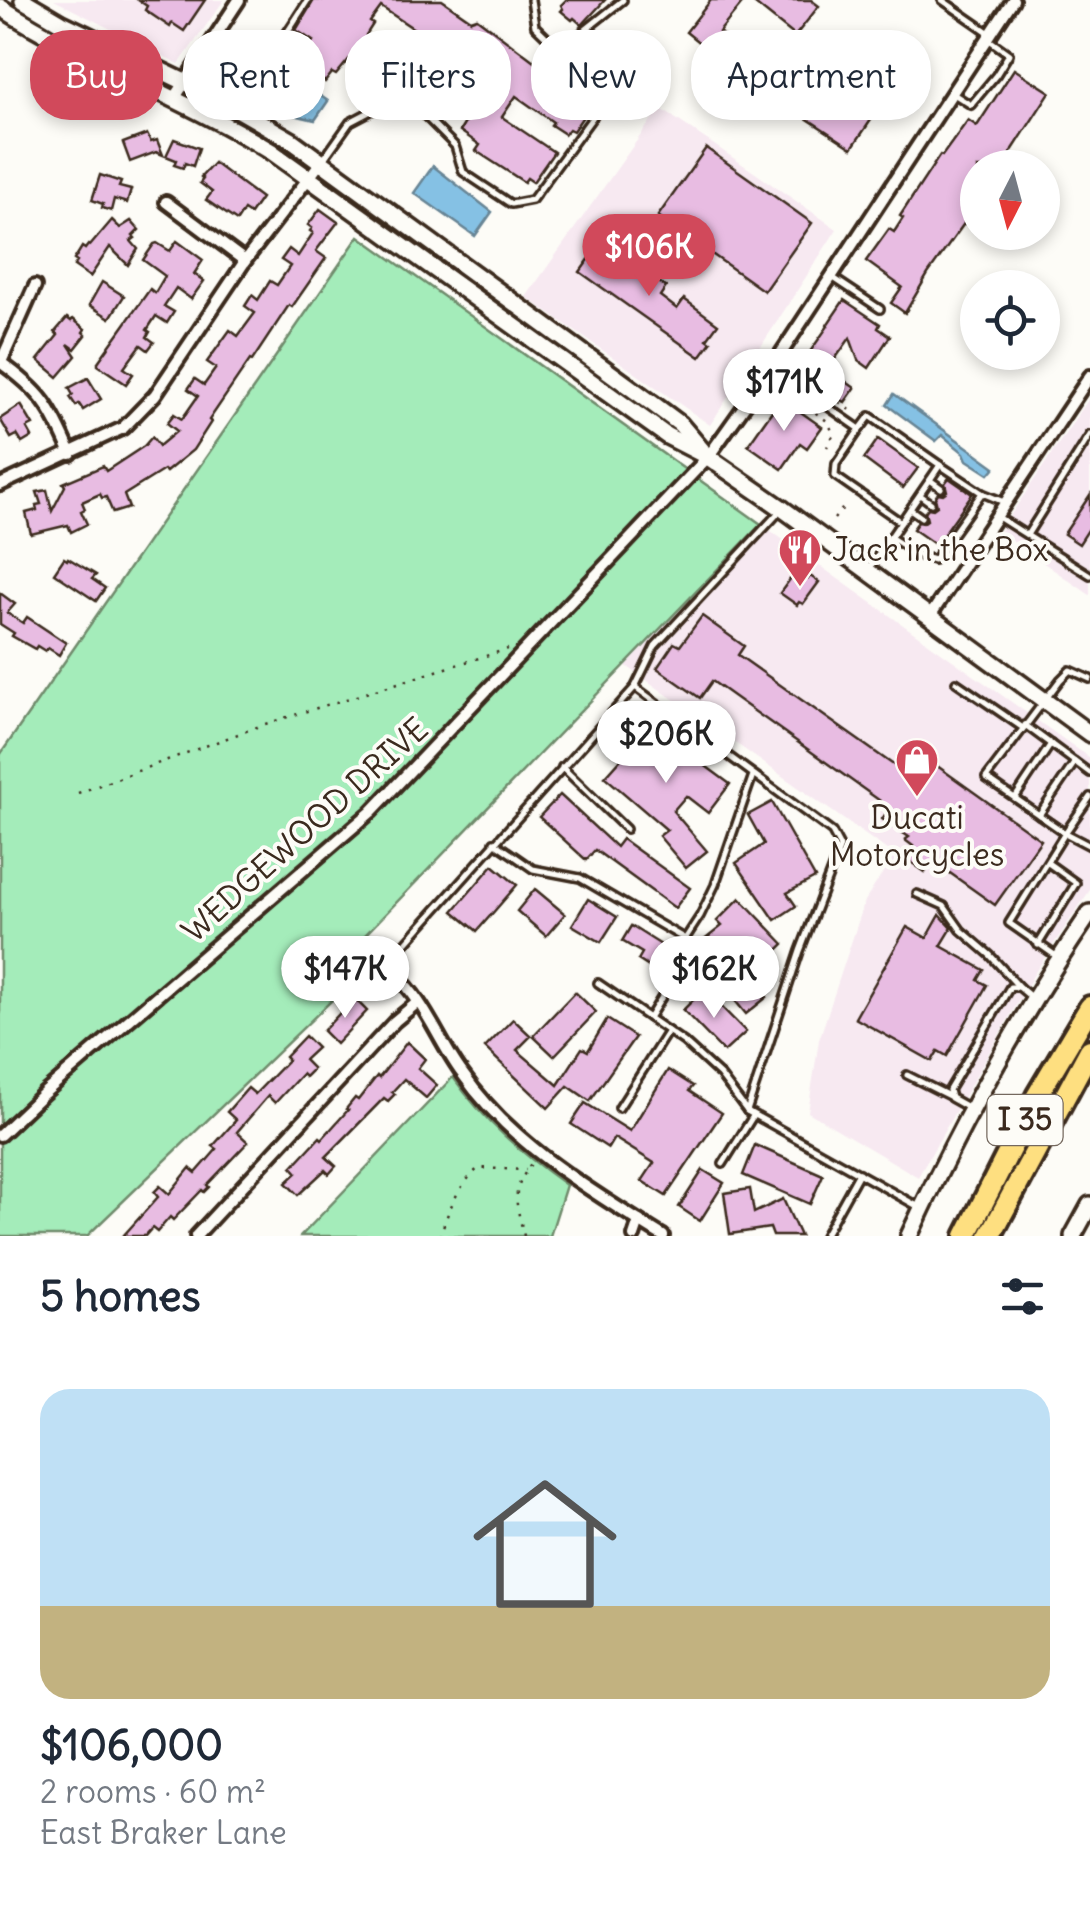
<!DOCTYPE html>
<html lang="en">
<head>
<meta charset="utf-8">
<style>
	:root { --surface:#fff; --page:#f2f2f3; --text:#1f2937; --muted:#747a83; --accent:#d1495b }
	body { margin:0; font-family:Delius,sans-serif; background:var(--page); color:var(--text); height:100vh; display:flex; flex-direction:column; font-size:38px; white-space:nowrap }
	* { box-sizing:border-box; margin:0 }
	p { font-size:32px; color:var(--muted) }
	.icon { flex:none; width:55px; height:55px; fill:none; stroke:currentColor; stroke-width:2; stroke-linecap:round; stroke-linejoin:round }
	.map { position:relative; height:1236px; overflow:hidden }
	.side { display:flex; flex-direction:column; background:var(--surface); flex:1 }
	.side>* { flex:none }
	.top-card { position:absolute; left:30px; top:30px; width:1030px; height:90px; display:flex; gap:20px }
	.needle { width:65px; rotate:186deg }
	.buttons { position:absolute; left:960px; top:150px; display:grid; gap:20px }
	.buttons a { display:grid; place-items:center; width:100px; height:100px; border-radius:50%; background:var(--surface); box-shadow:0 5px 15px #0003; font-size:50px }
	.price { position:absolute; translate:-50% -85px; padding:0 22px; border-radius:35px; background:#fff; color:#222; font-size:32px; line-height:65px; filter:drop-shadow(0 2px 5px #0008) }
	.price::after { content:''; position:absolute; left:50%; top:60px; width:30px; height:22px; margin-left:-15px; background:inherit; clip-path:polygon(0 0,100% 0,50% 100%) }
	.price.current { background:var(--accent); color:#fff }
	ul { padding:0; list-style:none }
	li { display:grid; align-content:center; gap:20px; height:530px; padding:0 40px }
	li span { display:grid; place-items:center; height:310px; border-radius:30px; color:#555 }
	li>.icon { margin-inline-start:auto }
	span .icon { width:180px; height:180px; fill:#fffc; stroke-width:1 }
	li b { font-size:42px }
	h2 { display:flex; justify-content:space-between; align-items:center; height:120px; padding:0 40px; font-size:42px }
	.tag { padding:0 35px; border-radius:40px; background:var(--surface); box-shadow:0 5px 15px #0003; font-size:35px; line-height:90px }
	.tag.current { background:var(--accent); color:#fff }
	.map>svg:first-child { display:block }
	.built { fill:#f7e9f1 }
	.green { fill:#a4ecba; stroke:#708b6c; stroke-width:2.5 }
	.water { fill:#85c1e4; stroke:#678595; stroke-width:2.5 }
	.building { fill:#e8bce2; stroke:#3b2a1e; stroke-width:2.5 }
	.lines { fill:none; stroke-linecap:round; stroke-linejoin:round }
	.lane-casing { stroke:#3b2a1e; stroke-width:12 }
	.street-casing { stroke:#3b2a1e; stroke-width:18 }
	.secondary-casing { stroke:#3b2a1e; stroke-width:22 }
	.highway-casing { stroke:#3b2a1e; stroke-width:28 }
	.path { stroke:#3b2a1e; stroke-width:2.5; stroke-dasharray:2.5 8; stroke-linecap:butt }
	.lane { stroke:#fdfcf7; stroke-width:5 }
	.street { stroke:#fdfcf7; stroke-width:10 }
	.secondary { stroke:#fdfcf7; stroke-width:15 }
	.highway { stroke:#fedf80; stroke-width:20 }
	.labels { text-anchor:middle; stroke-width:8; stroke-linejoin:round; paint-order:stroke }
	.shield { fill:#fdfcf7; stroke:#75695f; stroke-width:2.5 }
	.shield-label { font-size:30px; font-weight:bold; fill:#3b2a1e }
	.poi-label { font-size:32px; fill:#3b2a1e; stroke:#fdfcf7; text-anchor:start }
	.street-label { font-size:32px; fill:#3b2a1e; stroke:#fdfcf7 }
</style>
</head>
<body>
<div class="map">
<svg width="1090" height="1236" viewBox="0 0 1090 1236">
	<rect width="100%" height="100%" fill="#fdfcf7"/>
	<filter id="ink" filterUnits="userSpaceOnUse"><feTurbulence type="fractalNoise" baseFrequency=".01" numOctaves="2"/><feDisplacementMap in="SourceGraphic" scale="20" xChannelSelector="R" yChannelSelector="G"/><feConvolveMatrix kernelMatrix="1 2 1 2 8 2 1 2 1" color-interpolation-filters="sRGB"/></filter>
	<g filter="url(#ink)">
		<g class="built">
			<polygon points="54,0 224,0 179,64"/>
			<polygon points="660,108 837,229 710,425 526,297"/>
			<polygon points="1090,397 1090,595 999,532"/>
			<polygon points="761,524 1090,758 1090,890 1034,974 918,1177 808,1112 819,1040 865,901 894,855 625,665"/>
		</g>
		<g class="green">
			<polygon points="359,236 761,524 342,959 357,976 87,1236 0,1236 0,755"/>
			<path d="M 453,1077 C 484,1121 522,1154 566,1185 L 550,1236 L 301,1236 Z"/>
		</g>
		<g class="water">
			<polygon points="284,71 328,101 315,120 290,114 266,93"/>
			<polygon points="433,166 492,212 475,236 414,193"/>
			<polygon points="894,394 995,467 989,474 967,460 964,453 942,435 936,441 887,405"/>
		</g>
		<g class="building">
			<polygon points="138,0 205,0 184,31 172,23 170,27 145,10 147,6"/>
			<polygon points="314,0 442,0 471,20 477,18 534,61 536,58 591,96 579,112 584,115 573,131 569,129 565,134 551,125 553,122 516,96 502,117 554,152 533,182 527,178 524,182 476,151 480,145 460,131 466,121 455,113 480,76 440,47 430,49 429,53 432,59 429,62 416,53 425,50 423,42 426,37 381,7 370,22 373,24 366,35 372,40 357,61 351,57 336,75 332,73 325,82 299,61 313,41 296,30"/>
			<polygon points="566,0 605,0 582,25 574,18 572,20 561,11 563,9 561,5"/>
			<polygon points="711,0 745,0 719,32 761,66 748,82 686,32"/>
			<polygon points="750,0 811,0 819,6 795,36"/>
			<polygon points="823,49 888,95 852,148 788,106"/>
			<polygon points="1014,69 1050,92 1001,168 978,168 978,204 928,274 905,313 891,303 902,287 866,261 889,229 894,232 903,218 900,216 940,155 942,156 968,120 977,126"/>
			<polygon points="147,134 151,142 157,140 163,155 156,152 130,162 123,143"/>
			<polygon points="174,139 199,148 193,166 185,163 183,168 174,165 176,160 166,156"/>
			<polygon points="706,148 812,223 764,291 658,216"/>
			<polygon points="214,163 261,198 250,214 244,210 237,221 206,200 212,192 200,183 203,179 201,177"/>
			<polygon points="100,175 121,182 119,187 131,190 127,203 114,199 111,211 102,208 103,204 92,200"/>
			<polygon points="320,209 338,222 316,251 326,258 292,307 289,305 252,361 250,360 209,420 211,422 193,450 166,472 164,470 124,495 129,508 113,513 106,497 102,498 100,494 82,502 85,509 81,511 87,524 71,532 68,525 31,534 26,513 37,510 36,505 41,504 37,492 47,490 52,511 65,486 63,483 103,466 106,471 144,446 152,437 159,446 177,431 167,423 174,414 182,419 198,396 188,389 195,379 204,385 216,368 207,362 230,330 238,336 255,313 245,306 252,295 258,300 270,281 277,285 290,266 281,260 289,249 298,256 313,233 310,231 312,228 308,225"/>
			<polygon points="112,220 120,228 131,221 139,230 133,236 135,238 131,241 138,249 128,265 110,247 90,277 74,266 77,262 74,260 82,247 85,249 88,245 90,246"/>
			<polygon points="177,241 203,260 194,274 204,281 191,299 176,288 164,306 174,312 167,323 156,316 147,330 150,332 147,337 154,342 148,350 141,345 124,368 133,374 126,384 98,365 98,362 150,289 155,293 165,276 143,260 154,244 157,243 170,251"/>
			<polygon points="605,243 666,287 660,296 677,309 684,299 718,324 707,339 711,342 700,357 580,272 595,251 598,253"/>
			<polygon points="102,282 124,296 110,318 89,305"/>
			<polygon points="844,300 880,324 878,328 890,336 869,368 858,360 850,338 828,369 855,388 845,402 796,372 828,326 827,325"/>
			<polygon points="67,318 71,321 73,319 85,329 83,332 86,335 75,349 68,344 76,356 58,377 38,360 58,335 55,332"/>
			<polygon points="88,378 101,399 83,410 79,404 76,406 70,397 73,395 69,388"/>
			<polygon points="781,398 822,427 807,448 800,443 782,469 748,445"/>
			<polygon points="21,405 33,425 27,428 32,437 22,443 17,435 11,438 0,419"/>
			<polygon points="878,439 918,468 903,488 864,459"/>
			<polygon points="949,478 972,494 936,545 913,529 918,522 923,523 927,520 925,512 928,508 933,509 937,506 935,498 938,493 943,494 947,491 945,483"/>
			<polygon points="1090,495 1090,527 1079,544 1064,534"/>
			<polygon points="64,558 67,560 68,558 96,575 92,579 105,588 96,601 54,573"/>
			<polygon points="796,571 808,579 810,576 819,582 803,604 799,602 797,605 780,593"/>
			<polygon points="0,593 15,604 7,613 23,623 27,617 66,643 59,655 48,648 45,651 37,646 35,649 12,636 14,633 0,624"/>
			<polygon points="702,616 744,646 738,655 912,778 926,758 1041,840 995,905 933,861 925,872 905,858 913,846 905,840 909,837 882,819 890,808 712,681 700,698 657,668 674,643 680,646"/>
			<polygon points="633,719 659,744 665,736 730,784 708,813 686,796 673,811 707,851 686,868 659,836 667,830 605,777 629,750 616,737"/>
			<polygon points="560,795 616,847 622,839 690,888 675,908 595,850 586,860 539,817"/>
			<polygon points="772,802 815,878 787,893 796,906 775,920 736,863 764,844 748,815"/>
			<polygon points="493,865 517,885 477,931 453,911"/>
			<polygon points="535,889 565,914 546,936 517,911"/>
			<polygon points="740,898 784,944 751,976 767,997 746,1014 693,949 722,926 717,921"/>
			<polygon points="588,899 617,917 601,942 572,925"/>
			<polygon points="940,915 952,928 941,946 984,970 978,980 987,985 947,1056 938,1051 932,1061 855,1018 907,927 927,938"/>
			<polygon points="631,926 666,948 652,969 638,960 642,953 622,941"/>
			<polygon points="704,989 746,1032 724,1052 683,1010"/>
			<polygon points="575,992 596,1012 554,1056 533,1036"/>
			<polygon points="354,998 367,1011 336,1044 323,1031"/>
			<polygon points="513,1019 531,1036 517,1050 558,1085 582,1048 588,1051 607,1019 635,1037 590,1101 568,1086 548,1108 485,1048"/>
			<polygon points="305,1036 317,1048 304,1060 313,1069 305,1077 302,1074 275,1103 268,1096 237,1132 248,1142 207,1185 209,1187 204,1192 202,1190 173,1220 170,1217 157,1232 152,1228 145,1236 123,1236 158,1197 154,1192 160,1186 169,1194 190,1168 196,1173 217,1149 213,1146 236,1120 227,1112 248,1088 255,1094 288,1060 285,1057"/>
			<polygon points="407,1042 425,1059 418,1068 437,1085 426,1098 404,1079 392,1092 395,1094 388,1101 384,1098 326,1157 336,1166 329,1174 325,1170 298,1195 286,1183 297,1173 292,1167 320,1137 322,1139 348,1110 346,1109 355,1098 358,1100 377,1076 379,1078"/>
			<polygon points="668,1070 693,1086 689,1091 722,1113 666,1196 642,1181 654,1163 614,1138 608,1148 571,1124 585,1103 630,1131"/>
			<polygon points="755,1145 823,1175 810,1204 743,1175"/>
			<polygon points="703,1170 724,1183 700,1221 679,1207"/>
			<polygon points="750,1189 754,1213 783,1199 800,1236 773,1236 770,1228 730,1234 724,1193"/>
		</g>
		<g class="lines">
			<g class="lane-casing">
				<g id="lane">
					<polyline points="942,0 991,34"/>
					<polyline points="286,34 308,0"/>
					<path d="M 419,47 C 408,46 398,48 390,57 C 357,95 426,137 445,90 C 450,77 445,63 435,53"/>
					<polyline points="560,50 623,0"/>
					<polyline points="952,93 971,105 996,75 1009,54 988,39"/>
					<polyline points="420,111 455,146 463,172 511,204 532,200 597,111 599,88 535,26 531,0"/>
					<polyline points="323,160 350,122 390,101"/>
					<polyline points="832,277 880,309"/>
					<polyline points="774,369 860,429 836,464 835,476 901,522 870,567"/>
					<polyline points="861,428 870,416 940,465"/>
					<polyline points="930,480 941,488"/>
					<polyline points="982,493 1004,502"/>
					<polyline points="920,495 931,503"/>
					<polyline points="910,509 921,517"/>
					<polyline points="998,517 1090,575"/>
					<polyline points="1027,535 1090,435"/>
					<polyline points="890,537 920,556 934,560 982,493 940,465 901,522"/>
					<polyline points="956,682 1023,728"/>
					<polyline points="635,687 832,832 840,847 800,951 747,1111"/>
					<polyline points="1025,725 1090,773"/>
					<polyline points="562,767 626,829"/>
					<polyline points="1090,797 1065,833 1090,846"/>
					<polyline points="1015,798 1051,744"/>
					<polyline points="1039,815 1075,762"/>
					<polyline points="494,842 533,869 580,878 685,939"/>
					<polyline points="917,894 944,906 961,930 990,955 1019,987"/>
					<polyline points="1038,945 1076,883 1048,863"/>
					<polyline points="1059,958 1009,923 1065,833 986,778 1060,680 1070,670 1090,679"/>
					<polyline points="387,964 635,687 655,646 780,511"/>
					<polyline points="598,983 684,1042 720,1075 747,1111 919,1207"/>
					<polyline points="649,1018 681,966 685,939 700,916 715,885 753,775"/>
					<polyline points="907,1075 949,1096"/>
					<polyline points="619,1108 668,1031"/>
					<polyline points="969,1108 951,1098 949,1090 1010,987 1019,987 1032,998"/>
					<polyline points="723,1164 753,1116"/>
					<polyline points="824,1236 859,1173"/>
				</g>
			</g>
			<g class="street-casing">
				<g id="street">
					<polyline points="174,99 239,0"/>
					<polyline points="166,202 245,261"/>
					<path d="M 0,362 C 42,392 51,407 71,454"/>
					<polyline points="1,362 35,286"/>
					<polyline points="0,485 123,428 155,395 245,261 321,162"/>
					<polyline points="930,616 1090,376"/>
					<path d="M 371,950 C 388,966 405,982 418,1001 C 434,1024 445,1050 462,1073 C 511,1144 591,1191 663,1236"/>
					<polyline points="0,1135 43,1094 371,812 708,457 772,367 1013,0"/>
					<polyline points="196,1236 395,1021 418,1002"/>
					<polyline points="634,1236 639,1221"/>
				</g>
			</g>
			<g class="secondary-casing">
				<g id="secondary">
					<polyline points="23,0 62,23 218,98 291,140 653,404 680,424 702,450"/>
					<path d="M 0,7 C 87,63 184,98 272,152 L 667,436 L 708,457 L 783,509 L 1090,734"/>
					<path d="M 909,1236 C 961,1124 1020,1015 1090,913"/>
					<polyline points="1073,1236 1090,1205"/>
				</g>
			</g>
			<g class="highway-casing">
				<g id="highway">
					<polyline points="966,1236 1037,1096 1090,1007"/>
					<polyline points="990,1236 1090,1050"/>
				</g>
			</g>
			<g class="path">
				<polyline points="788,366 852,411"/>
				<polyline points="778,381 776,384 827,421 834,434 827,447"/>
				<polyline points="834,519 847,503"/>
				<polyline points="78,793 265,724 508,649"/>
				<path d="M 440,1236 C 448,1211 458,1185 479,1168 L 526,1170"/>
				<path d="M 524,1236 C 515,1197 510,1194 534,1159"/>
			</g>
			<use href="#lane" class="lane"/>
			<use href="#street" class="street"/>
			<use href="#secondary" class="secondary"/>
			<use href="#highway" class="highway"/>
		</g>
	</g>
	<defs>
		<g id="restaurant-pin" transform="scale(2.25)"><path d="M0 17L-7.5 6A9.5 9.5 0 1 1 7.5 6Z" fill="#d1495b" stroke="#fdfcf7"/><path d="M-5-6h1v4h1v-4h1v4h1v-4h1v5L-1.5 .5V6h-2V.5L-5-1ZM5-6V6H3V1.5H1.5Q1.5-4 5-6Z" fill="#fff"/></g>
		<g id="shop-pin" transform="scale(2.25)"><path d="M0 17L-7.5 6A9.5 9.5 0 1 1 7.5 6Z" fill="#d1495b" stroke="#fdfcf7"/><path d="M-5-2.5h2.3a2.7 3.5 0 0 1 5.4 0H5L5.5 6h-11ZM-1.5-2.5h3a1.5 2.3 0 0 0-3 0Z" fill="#fff"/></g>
	</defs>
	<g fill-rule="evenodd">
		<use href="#restaurant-pin" x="800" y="550"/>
		<use href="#shop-pin" x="917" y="760"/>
	</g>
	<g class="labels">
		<rect class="shield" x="987.5" y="1095" width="75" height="50" rx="8"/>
		<g class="shield-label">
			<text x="1025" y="1130">I 35</text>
		</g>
		<g class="poi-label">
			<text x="832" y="561">Jack in the Box</text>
			<text x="917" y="829" text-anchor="middle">Ducati<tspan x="917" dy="37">Motorcycles</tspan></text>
		</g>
		<g class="street-label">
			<text transform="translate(305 830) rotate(-42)" y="11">WEDGEWOOD DRIVE</text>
		</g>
	</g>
</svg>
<div class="buttons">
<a><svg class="needle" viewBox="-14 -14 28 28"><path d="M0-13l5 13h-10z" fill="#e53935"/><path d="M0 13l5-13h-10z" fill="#747a83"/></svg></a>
<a><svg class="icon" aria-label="locate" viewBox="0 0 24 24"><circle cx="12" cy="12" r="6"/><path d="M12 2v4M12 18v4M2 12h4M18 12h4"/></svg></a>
</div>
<b class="price current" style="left:649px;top:299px">$106K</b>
<b class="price" style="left:784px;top:434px">$171K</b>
<b class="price" style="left:666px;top:786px">$206K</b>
<b class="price" style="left:345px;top:1021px">$147K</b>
<b class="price" style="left:714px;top:1021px">$162K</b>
<div class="top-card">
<a class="tag current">Buy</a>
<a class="tag">Rent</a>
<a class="tag">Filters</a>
<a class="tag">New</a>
<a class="tag">Apartment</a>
</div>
</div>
<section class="side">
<h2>5 homes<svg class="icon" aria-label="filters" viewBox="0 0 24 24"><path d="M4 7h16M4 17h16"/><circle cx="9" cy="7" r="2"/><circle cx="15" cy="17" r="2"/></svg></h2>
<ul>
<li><span style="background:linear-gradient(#bfe0f5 70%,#c2b280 0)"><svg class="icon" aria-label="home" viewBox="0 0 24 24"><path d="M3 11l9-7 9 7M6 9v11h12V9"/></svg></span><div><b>$106,000</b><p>2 rooms · 60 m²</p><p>East Braker Lane</p></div></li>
</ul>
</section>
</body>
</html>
